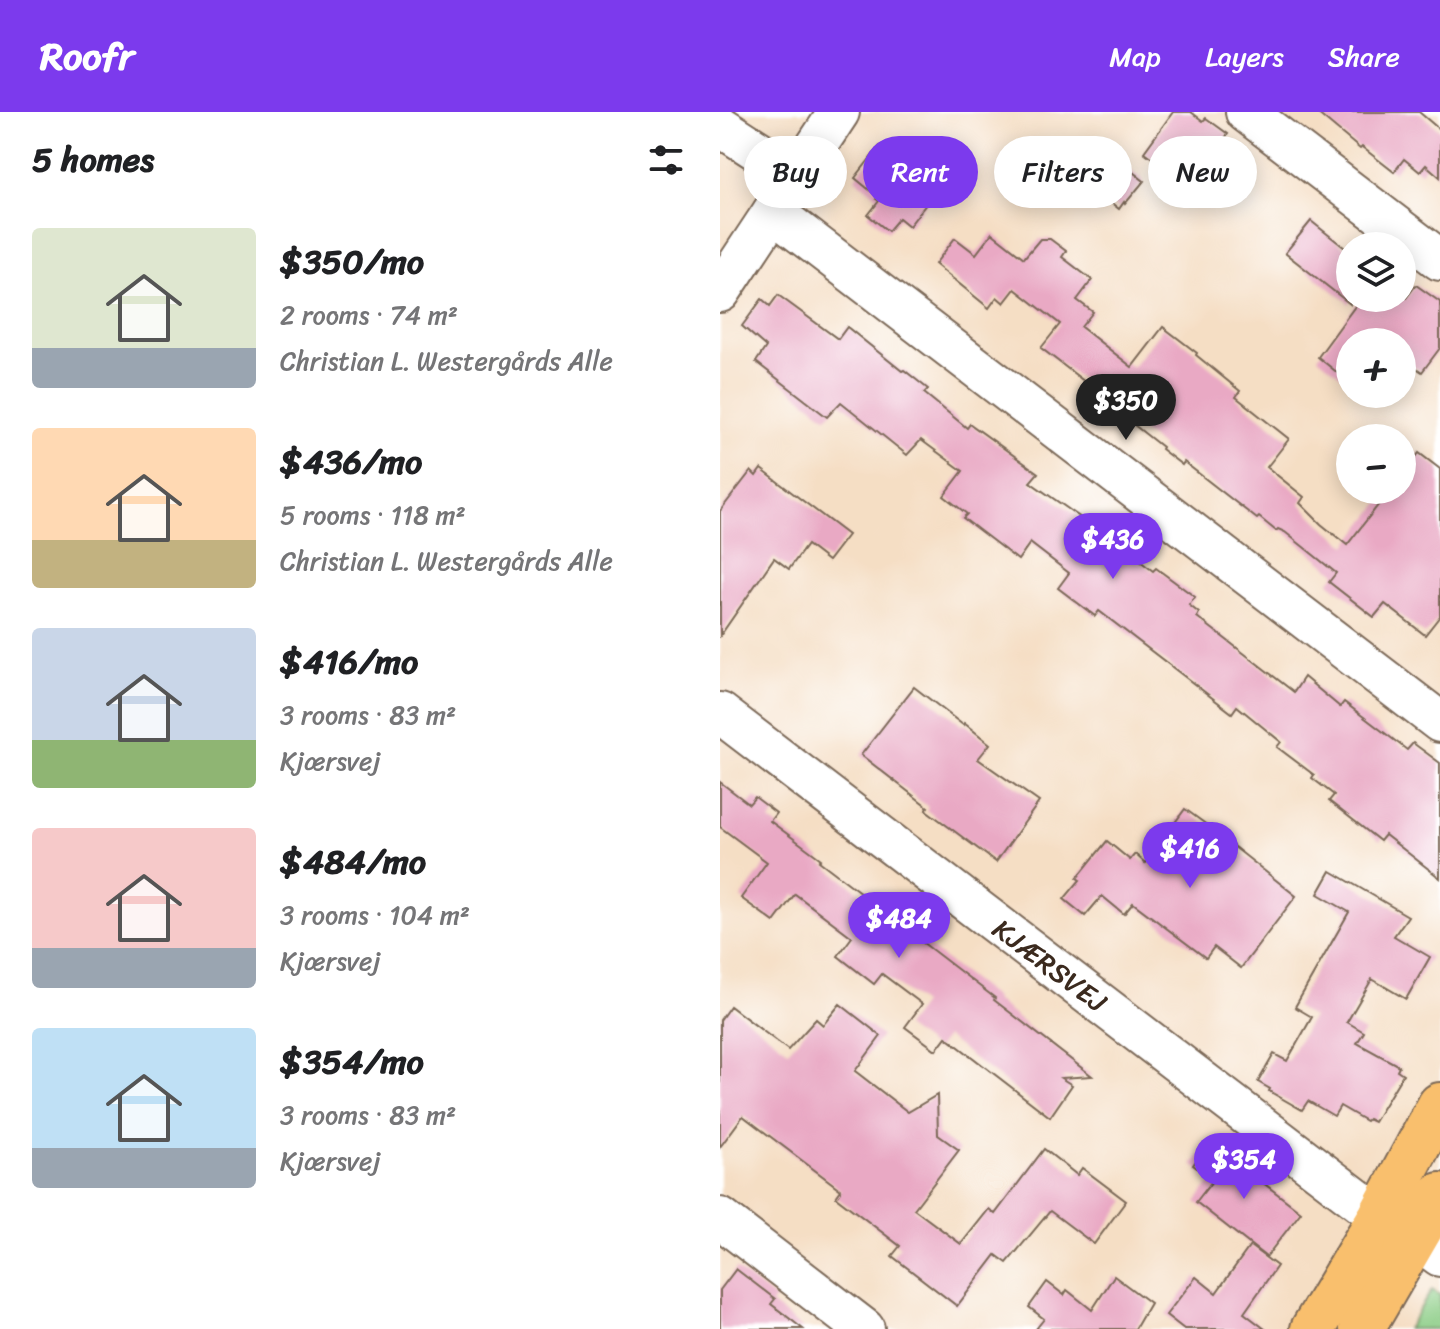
<!DOCTYPE html>
<html lang="en">
<head>
<meta charset="utf-8">
<style>
	:root { --surface:#fff; --page:#f2f2f2; --text:#202124; --muted:#757577; --accent:#7c3aed }
	body { margin:0; font-family:Sriracha,sans-serif; background:var(--page); color:var(--text); height:100vh; display:flex; flex-direction:column; font-size:30px; white-space:nowrap }
	* { box-sizing:border-box; margin:0 }
	p { font-size:26px; color:var(--muted) }
	.icon { flex:none; width:44px; height:44px; fill:none; stroke:currentColor; stroke-width:2; stroke-linecap:round; stroke-linejoin:round }
	.map { position:relative; flex:1; overflow:hidden }
	.details { display:flex; flex-direction:column; background:var(--surface); width:720px }
	.details>* { flex:none }
	.top-card { position:absolute; left:24px; top:24px; width:576px; height:72px; display:flex; gap:16px }
	.controls { position:absolute; left:616px; top:120px; display:grid; gap:16px }
	.controls a { display:grid; place-items:center; width:80px; height:80px; border-radius:50%; background:var(--surface); box-shadow:0 4px 20px #0003; font-size:40px }
	.price { position:absolute; translate:-50% -68px; padding:0 18px; border-radius:28px; background:var(--accent); color:#fff; font-size:26px; line-height:52px; filter:drop-shadow(0 2px 4px #0008) }
	.price::after { content:''; position:absolute; left:50%; top:48px; width:24px; height:18px; margin-left:-12px; background:inherit; clip-path:polygon(0 0,100% 0,50% 100%) }
	.price.active { background:#222; color:#fff }
	ul { padding:0; list-style:none }
	li { display:flex; align-items:center; gap:24px; height:200px; padding:0 32px }
	li span { display:grid; place-items:center; flex:none; width:224px; height:160px; border-radius:8px; color:#555 }
	li>.icon { margin-inline-start:auto }
	span .icon { width:96px; height:96px; fill:#fffc; stroke-width:1 }
	li b { font-size:34px }
	h2 { display:flex; justify-content:space-between; align-items:center; height:96px; padding:0 32px; font-size:34px }
	.pill { padding:0 28px; border-radius:36px; background:var(--surface); box-shadow:0 4px 20px #0003; font-size:28px; line-height:72px }
	.pill.active { background:var(--accent); color:#fff }
	header { display:flex; align-items:center; gap:48px; box-sizing:border-box; height:112px; padding:0 40px; background:var(--accent); color:#fff }
	header strong { font-size:38px }
	nav { display:flex; gap:44px; margin-inline-start:auto; font-size:28px }
	main { display:flex; flex:1; min-height:0 }
	.map>svg:first-child { display:block }
	.green { fill:#8acc84; stroke:#627b51; stroke-width:2 }
	.building { fill:#e9a9c4 }
	.lines { fill:none; stroke-linecap:round; stroke-linejoin:round }
	.minor-casing { stroke:#7c6958; stroke-width:44 }
	.major-casing { stroke:#7c6958; stroke-width:48 }
	.minor { stroke:#fff; stroke-width:40 }
	.major { stroke:#f9bf6d; stroke-width:44 }
	.labels { text-anchor:middle; stroke-width:8; stroke-linejoin:round; paint-order:stroke }
	.street-label { font-size:28px; fill:#3b2a1e; stroke:#fff }
</style>
</head>
<body>
<header>
<strong>Roofr</strong>
<nav><a>Map</a><a>Layers</a><a>Share</a></nav>
</header>
<main>
<section class="details">
<h2>5 homes<svg class="icon" aria-label="filters" viewBox="0 0 24 24"><path d="M4 7h16M4 17h16"/><circle cx="9" cy="7" r="2"/><circle cx="15" cy="17" r="2"/></svg></h2>
<ul>
<li><span style="background:linear-gradient(#dfe7d0 75%,#9aa5b1 0)"><svg class="icon" aria-label="home" viewBox="0 0 24 24"><path d="M3 11l9-7 9 7M6 9v11h12V9"/></svg></span><div><b>$350/mo</b><p>2 rooms · 74 m²</p><p>Christian L. Westergårds Alle</p></div></li>
<li><span style="background:linear-gradient(#ffd9b3 70%,#c2b280 0)"><svg class="icon" aria-label="home" viewBox="0 0 24 24"><path d="M3 11l9-7 9 7M6 9v11h12V9"/></svg></span><div><b>$436/mo</b><p>5 rooms · 118 m²</p><p>Christian L. Westergårds Alle</p></div></li>
<li><span style="background:linear-gradient(#c9d6e8 70%,#8fb573 0)"><svg class="icon" aria-label="home" viewBox="0 0 24 24"><path d="M3 11l9-7 9 7M6 9v11h12V9"/></svg></span><div><b>$416/mo</b><p>3 rooms · 83 m²</p><p>Kjærsvej</p></div></li>
<li><span style="background:linear-gradient(#f6c9c9 75%,#9aa5b1 0)"><svg class="icon" aria-label="home" viewBox="0 0 24 24"><path d="M3 11l9-7 9 7M6 9v11h12V9"/></svg></span><div><b>$484/mo</b><p>3 rooms · 104 m²</p><p>Kjærsvej</p></div></li>
<li><span style="background:linear-gradient(#bfe0f5 75%,#9aa5b1 0)"><svg class="icon" aria-label="home" viewBox="0 0 24 24"><path d="M3 11l9-7 9 7M6 9v11h12V9"/></svg></span><div><b>$354/mo</b><p>3 rooms · 83 m²</p><p>Kjærsvej</p></div></li>
</ul>
</section>
<div class="map">
<svg width="720" height="1217" viewBox="0 0 720 1217">
	<rect width="100%" height="100%" fill="#fff"/>
	<filter id="ink" filterUnits="userSpaceOnUse"><feTurbulence type="fractalNoise" baseFrequency=".0125" numOctaves="2"/><feDisplacementMap in="SourceGraphic" scale="16" xChannelSelector="R" yChannelSelector="G"/><feConvolveMatrix kernelMatrix="1 2 1 2 8 2 1 2 1" color-interpolation-filters="sRGB"/></filter>
	<filter id="wash" filterUnits="userSpaceOnUse"><feTurbulence type="fractalNoise" baseFrequency=".006" numOctaves="4" result="noise"/><feDisplacementMap in="SourceGraphic" scale="32" xChannelSelector="R" yChannelSelector="G"/><feGaussianBlur stdDeviation="1.8" result="paint"/><feColorMatrix in="noise" values="0 0 0 0 0 0 0 0 0 0 0 0 0 0 0 0 0 1.4 0 .05"/><feComposite in="paint" operator="in"/></filter>
	<g filter="url(#wash)">
		<rect width="100%" height="100%" fill="#f5dec4"/>
		<polygon class="green" points="712,1178 720,1183 720,1217 687,1217"/>
		<g id="blocks">
			<g class="building">
				<polygon points="453,0 471,0 483,9 486,6 508,22 469,73 424,40"/>
				<polygon points="596,0 699,0 720,18 720,65 706,53 700,60 684,47 674,60 642,35 640,37"/>
				<polygon points="160,34 217,78 189,114 179,106 168,119 148,103 159,89 156,87 158,85 135,66"/>
				<polygon points="403,52 424,69 405,92 404,90 399,97 379,81"/>
				<polygon points="591,109 630,140 630,192 565,141"/>
				<polygon points="272,121 304,146 320,127 330,127 346,139 342,145 372,168 357,188 373,200 361,215 412,255 443,215 477,241 476,243 520,279 516,285 569,327 547,355 584,385 580,391 601,412 627,433 670,378 682,378 682,362 699,341 720,357 720,504 705,523 665,492 654,505 609,470 616,461 565,420 558,417 556,419 539,405 537,407 464,350 462,353 441,337 442,335 385,290 387,287 321,236 340,212 295,177 284,191 277,185 269,196 215,152 235,126 256,142"/>
				<polygon points="696,173 720,190 720,236 702,260 682,246 682,230 630,230 630,271 598,245 641,186 686,186"/>
				<polygon points="58,183 118,227 127,215 182,259 184,258 208,277 204,281 247,316 250,312 318,361 310,370 361,406 361,407 409,444 411,442 433,459 436,456 475,485 469,493 479,501 477,505 574,580 584,565 620,595 624,590 687,638 693,631 720,651 720,766 665,723 660,729 609,689 614,683 592,666 594,663 557,635 561,630 517,594 512,601 379,499 375,504 338,476 349,461 310,431 298,448 243,406 247,402 224,384 243,359 201,328 187,343 121,290 107,305 36,250 46,235 22,214 42,187 50,194"/>
				<polygon points="41,357 128,423 108,449 87,433 69,457 54,446 0,524 0,399 31,359 36,364"/>
				<polygon points="194,575 243,613 244,611 270,632 258,647 319,690 276,750 206,698 208,695 141,643"/>
				<polygon points="0,670 29,692 35,685 56,701 50,709 101,747 99,749 183,813 181,814 275,886 274,888 372,964 341,966 352,973 330,1005 226,925 216,938 185,915 202,892 162,862 154,872 118,844 132,825 75,782 54,810 21,786 47,750 0,715"/>
				<polygon points="465,697 509,729 508,730 576,784 521,856 494,835 486,846 413,791 404,802 382,784 365,804 344,787 360,768 357,766 387,729 410,748 415,742 425,751"/>
				<polygon points="611,759 688,804 674,824 710,845 686,887 652,867 627,910 644,920 637,931 679,954 677,958 683,962 654,1010 648,1007 646,1009 620,994 614,1004 588,989 582,998 549,979 550,977 538,970 554,942 567,949 592,905 575,895 629,800 598,782"/>
				<polygon points="120,892 161,924 135,959 188,1000 217,983 218,1023 239,1038 194,1097 241,1132 269,1097 275,1102 324,1037 357,1063 362,1056 406,1089 374,1132 330,1099 287,1151 276,1143 237,1194 172,1144 180,1134 116,1085 121,1078 23,1004 0,1035 0,908 10,894 68,938 96,907 103,913"/>
				<polygon points="490,1030 581,1100 546,1145 476,1090 493,1068 473,1053"/>
				<polygon points="530,1134 557,1154 524,1201 545,1217 464,1217 446,1203 476,1165 496,1181"/>
				<polygon points="16,1157 55,1187 51,1192 83,1217 0,1217 0,1178"/>
				<polygon points="394,1164 430,1191 415,1217 316,1217 324,1207 309,1195 327,1170 344,1183 347,1178 372,1198"/>
			</g>
		</g>
	</g>
	<g filter="url(#ink)">
		<use href="#blocks" fill-opacity="0" stroke="#7c6958" stroke-width="2"/>
		<g class="lines">
			<g class="minor-casing">
				<g id="minor">
					<polyline points="526,0 720,148"/>
					<polyline points="0,14 77,64"/>
					<polyline points="53,100 720,610"/>
					<polyline points="0,180 119,0"/>
					<polyline points="0,601 660,1105"/>
					<polyline points="0,1106 144,1217"/>
					<polyline points="696,1126 720,1144"/>
				</g>
			</g>
			<g class="major-casing">
				<g id="major">
					<polyline points="593,1217 660,1105 720,993"/>
					<polyline points="642,1217 720,1083"/>
				</g>
			</g>
			<use href="#minor" class="minor"/>
			<use href="#major" class="major"/>
		</g>
	</g>
	<g class="labels">
		<g class="street-label">
			<text transform="translate(330 853) rotate(37)" y="10">KJÆRSVEJ</text>
		</g>
	</g>
</svg>
<div class="controls">
<a><svg class="icon" aria-label="layers" viewBox="0 0 24 24"><path d="M12 4l9 5-9 5-9-5zM3 14l9 5 9-5"/></svg></a>
<a>+</a>
<a>−</a>
</div>
<b class="price active" style="left:406px;top:330px">$350</b>
<b class="price" style="left:393px;top:469px">$436</b>
<b class="price" style="left:470px;top:778px">$416</b>
<b class="price" style="left:179px;top:848px">$484</b>
<b class="price" style="left:524px;top:1089px">$354</b>
<div class="top-card">
<a class="pill">Buy</a>
<a class="pill active">Rent</a>
<a class="pill">Filters</a>
<a class="pill">New</a>
</div>
</div>
</main>
</body>
</html>
